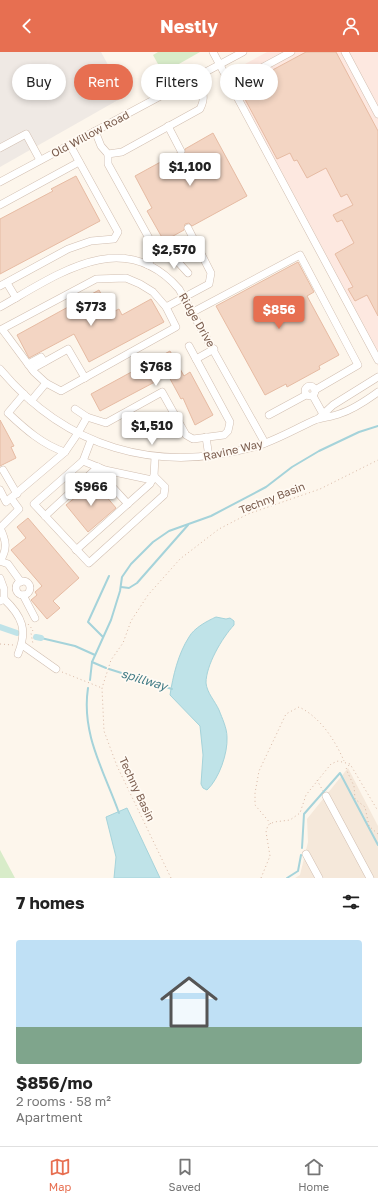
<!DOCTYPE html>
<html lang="en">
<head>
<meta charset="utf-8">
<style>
	:root { --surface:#fff; --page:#f2f2f2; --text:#222; --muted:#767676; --line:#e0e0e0; --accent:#e76f51 }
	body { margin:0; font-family:"Golos Text",sans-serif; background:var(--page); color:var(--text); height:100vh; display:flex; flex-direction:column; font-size:15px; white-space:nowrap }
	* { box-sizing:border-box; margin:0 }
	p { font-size:13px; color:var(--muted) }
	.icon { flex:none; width:22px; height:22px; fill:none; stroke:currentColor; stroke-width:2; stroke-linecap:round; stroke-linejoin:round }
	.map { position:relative; height:826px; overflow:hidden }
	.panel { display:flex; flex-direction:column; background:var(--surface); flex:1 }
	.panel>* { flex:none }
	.guide { position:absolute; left:12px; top:12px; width:354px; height:36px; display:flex; gap:8px }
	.price { position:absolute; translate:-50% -34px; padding:0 9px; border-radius:4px; background:#fff; color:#222; font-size:13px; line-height:26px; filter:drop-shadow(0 1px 2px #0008) }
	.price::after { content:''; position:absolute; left:50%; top:24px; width:12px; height:9px; margin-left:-6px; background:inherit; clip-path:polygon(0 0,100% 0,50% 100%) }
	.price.active { background:var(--accent); color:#fff }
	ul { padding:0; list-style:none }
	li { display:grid; align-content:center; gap:8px; height:212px; padding:0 16px }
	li+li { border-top:1px solid var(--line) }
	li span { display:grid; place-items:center; height:124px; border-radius:4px; color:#555 }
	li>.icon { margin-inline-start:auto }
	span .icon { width:72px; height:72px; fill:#fffc; stroke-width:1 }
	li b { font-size:17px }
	h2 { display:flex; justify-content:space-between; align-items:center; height:48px; padding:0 16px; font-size:17px }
	.chip { padding:0 14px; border-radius:18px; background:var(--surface); box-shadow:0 2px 6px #0003; font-size:14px; line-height:36px }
	.chip.active { background:var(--accent); color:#fff }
	header { display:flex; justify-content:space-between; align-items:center; height:52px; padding:0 16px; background:var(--accent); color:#fff; font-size:18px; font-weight:700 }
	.tab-bar { display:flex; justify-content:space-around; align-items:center; height:56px; border-top:1px solid var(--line); background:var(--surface); font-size:11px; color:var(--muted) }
	.tab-bar a { display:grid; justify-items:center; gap:2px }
	.tab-bar .active { color:var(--accent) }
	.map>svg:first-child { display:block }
	.residential { fill:#f5e8da }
	.commercial { fill:#fde8e0 }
	.industrial { fill:#efe9e4 }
	.green { fill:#d8ecc9 }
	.water { fill:#bfe3e8; stroke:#a5d3da }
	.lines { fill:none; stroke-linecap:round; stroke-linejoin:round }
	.stream { stroke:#a5d3da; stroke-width:2 }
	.canal { stroke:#bfe3e8; stroke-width:6 }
	.building { fill:#f3d5c3; stroke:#e6bba3 }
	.minor-casing { stroke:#d1beb0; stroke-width:8 }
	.path { stroke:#d9b8a5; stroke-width:1; stroke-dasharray:1 3; stroke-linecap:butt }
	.minor { stroke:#fff; stroke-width:7 }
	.labels { text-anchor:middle; stroke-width:3.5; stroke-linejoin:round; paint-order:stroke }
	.street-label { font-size:11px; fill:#7a5c4d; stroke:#fffaf3 }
	.water-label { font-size:12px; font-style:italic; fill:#437c86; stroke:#fffaf3 }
</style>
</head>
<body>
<header><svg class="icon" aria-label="back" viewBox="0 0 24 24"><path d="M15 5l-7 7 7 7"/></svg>Nestly<svg class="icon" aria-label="person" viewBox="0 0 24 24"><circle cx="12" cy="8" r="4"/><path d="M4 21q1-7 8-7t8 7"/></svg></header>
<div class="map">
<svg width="378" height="826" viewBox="0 0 378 826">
	<rect width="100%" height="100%" fill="#fdf6ec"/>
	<polygon class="residential" points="348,716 378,774 378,826 295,826 300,823 308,790 307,767"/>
	<polygon class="commercial" points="267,0 378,0 378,314 225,23"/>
	<polygon class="industrial" points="0,0 101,0 125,44 0,115"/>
	<g class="green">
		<polygon points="158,0 200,0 163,21 153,3"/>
		<polygon points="0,798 15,826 0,826"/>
	</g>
	<g class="water">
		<path d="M 216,565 L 226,567 L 230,566 L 234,569 L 234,573 C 222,586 206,613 206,631 C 207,641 215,649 219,658 C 222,666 227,676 227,685 C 228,701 219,727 207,738 L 203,736 L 201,732 L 203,703 L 200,674 L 170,643 C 173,624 178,602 189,585 C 194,576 207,569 216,565 Z"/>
		<polygon points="127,756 160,826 114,826 116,805 106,765"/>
	</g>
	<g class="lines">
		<g class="stream">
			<polyline points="121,535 129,536 137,531 188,473"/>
			<polyline points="103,585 88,570 109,524"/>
			<polyline points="41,586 75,594 95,603"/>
			<polyline points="92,610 106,616"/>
			<polyline points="109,617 172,637"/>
			<polyline points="90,628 92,610 111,568 120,539 122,525 131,512 153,490 169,479 211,464 266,435 292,415 319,399 359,380 378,374"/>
			<path d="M 88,636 C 81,682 104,719 119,761"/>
			<polyline points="302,796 304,762 340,721 378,793"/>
			<polyline points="287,826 298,819 301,803"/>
		</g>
		<g class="canal">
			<polyline points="0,575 17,581"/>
			<polyline points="36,585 41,586"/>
		</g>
	</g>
	<g class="building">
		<polygon points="306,0 336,0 378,79 378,264 367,243 355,249 348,237 353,235 335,202 354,191 342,168 337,170 333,163 353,153 347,142 341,145 326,116 307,126 297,108 294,109 290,101 277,107 239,36"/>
		<polygon points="213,81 247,144 192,174 189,171 185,172 184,178 164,189 147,159 152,156 135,124 177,101 180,104 184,103 185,97"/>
		<polygon points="76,124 100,169 0,222 0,167 53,139 51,137"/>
		<polygon points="298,210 314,240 307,244 339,303 319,314 320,317 287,335 286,332 265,343 216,254"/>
		<polygon points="99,238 111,261 119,257 122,263 151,247 164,270 89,310 74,282 29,306 17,283"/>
		<polygon points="170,299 184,324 190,320 213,363 195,373 183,346 181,347 168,323 100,359 91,342"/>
		<polygon points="0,368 14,394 11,395 16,406 0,414"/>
		<polygon points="94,430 116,456 88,480 66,453"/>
		<polygon points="28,466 79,526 53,549 60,556 47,567 31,548 37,543 35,540 42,534 11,498 26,486 17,475"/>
	</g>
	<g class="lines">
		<g class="minor-casing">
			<g id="minor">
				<polyline points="213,0 378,308"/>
				<polyline points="345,0 378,62"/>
				<polyline points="230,33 291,0"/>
				<polyline points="168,74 181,99"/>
				<path d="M 95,79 L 101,94 L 108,102 L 122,100 L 200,57 C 207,43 202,39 195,25"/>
				<polyline points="0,96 26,82 40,108"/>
				<polyline points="108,102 108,112 155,197 148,213"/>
				<polyline points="0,130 243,0"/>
				<polyline points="0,153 79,110"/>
				<polyline points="155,197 178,210 188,221"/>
				<polyline points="7,231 16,246"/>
				<polyline points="0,234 68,197 91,189 114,187 118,180 70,93"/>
				<path d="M 0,255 C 57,223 123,173 179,237 L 265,391"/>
				<polyline points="193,260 300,203 358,313 315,338"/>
				<polyline points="196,307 214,297"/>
				<polyline points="28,312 41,305 44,310"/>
				<path d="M 0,317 C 66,396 156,422 254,395 C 275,389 295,377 315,368 C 323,365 331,365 339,362 C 352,358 367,348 378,340"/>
				<polyline points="32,317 68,297 85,326"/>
				<polyline points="46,331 34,320 2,277 96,227 126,226 140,232 153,240 166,255"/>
				<circle cx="310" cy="339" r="5"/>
				<path d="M 24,342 L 8,361 C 25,377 43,393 65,400"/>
				<polyline points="313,344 323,362"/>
				<polyline points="31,349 46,331 61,339 176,275 166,255 209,232 211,221 188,176"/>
				<polyline points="269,363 306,343"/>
				<polyline points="87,365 106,371 162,340 186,383 193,387 224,383 228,379 230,370 189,294"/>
				<polyline points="319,366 333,353 378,325"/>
				<polyline points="206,385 209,405"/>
				<polyline points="91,388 83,409 105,418 152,428"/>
				<polyline points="83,409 34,452 89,511 164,443 165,435 154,424"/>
				<polyline points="96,417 128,452"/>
				<polyline points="3,418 17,442"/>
				<polyline points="0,438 6,450 65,400 78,381 87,365 75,357"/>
				<polyline points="45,464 98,415"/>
				<polyline points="0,476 19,457 11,446"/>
				<path d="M 0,476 C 6,488 8,497 0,509"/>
				<polyline points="76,498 150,432 154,424 155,405"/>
				<polyline points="0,509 8,512 21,530"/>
				<polyline points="0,526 4,537 4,547 0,549"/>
				<circle cx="23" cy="536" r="7"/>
				<polyline points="23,543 35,566"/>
				<path d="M 4,547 C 22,564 28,578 18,602"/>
				<polyline points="22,593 56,617"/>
				<polyline points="326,744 370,826"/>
				<polyline points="306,802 319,826"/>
			</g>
		</g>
		<g class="path">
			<polyline points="28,572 33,578 31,581 33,592"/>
			<polyline points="0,592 13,593"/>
			<polyline points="62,620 102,636"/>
			<polyline points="349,713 346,717 354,734 355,747 365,755 369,774 378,782"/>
			<polyline points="317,728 323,739"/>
			<path d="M 271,772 L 255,753 L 255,741 L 259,719 L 286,662 L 299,655 C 320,665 335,688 344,709"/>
			<polyline points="171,826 117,714 104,679 102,636 111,608 123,591 131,569 148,543 180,507 219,477 248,462 320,437 378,408"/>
			<polyline points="261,826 270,804 266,780 268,773 274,770 290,768 300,761 306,743 331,712 338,709 350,712 378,759"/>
		</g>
		<use href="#minor" class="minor"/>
	</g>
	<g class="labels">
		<g class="street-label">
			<text transform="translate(90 82) rotate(-28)" y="4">Old Willow Road</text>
			<text transform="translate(197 268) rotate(60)" y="4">Ridge Drive</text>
			<text transform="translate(233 398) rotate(-13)" y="4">Ravine Way</text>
			<text transform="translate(272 446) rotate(-21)" y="4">Techny Basin</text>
			<text transform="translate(137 737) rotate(65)" y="4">Techny Basin</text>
		</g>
		<g class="water-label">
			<text transform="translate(144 628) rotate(17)" y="4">spillway</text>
		</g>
	</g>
</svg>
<b class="price" style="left:190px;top:135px">$1,100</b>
<b class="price" style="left:174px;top:218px">$2,570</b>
<b class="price" style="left:91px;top:275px">$773</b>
<b class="price active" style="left:279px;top:278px">$856</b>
<b class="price" style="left:156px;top:335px">$768</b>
<b class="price" style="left:152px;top:394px">$1,510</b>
<b class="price" style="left:91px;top:455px">$966</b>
<div class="guide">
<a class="chip">Buy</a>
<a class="chip active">Rent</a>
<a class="chip">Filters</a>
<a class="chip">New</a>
</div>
</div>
<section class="panel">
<h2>7 homes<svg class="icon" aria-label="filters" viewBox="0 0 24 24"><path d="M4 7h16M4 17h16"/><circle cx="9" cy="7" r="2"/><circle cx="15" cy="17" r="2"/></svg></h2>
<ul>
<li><span style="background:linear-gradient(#bfe0f5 70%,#7fa58c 0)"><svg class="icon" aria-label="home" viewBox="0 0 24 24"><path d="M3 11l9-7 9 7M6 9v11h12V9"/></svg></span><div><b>$856/mo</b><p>2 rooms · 58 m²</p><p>Apartment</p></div></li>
</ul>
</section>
<nav class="tab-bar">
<a class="active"><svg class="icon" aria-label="map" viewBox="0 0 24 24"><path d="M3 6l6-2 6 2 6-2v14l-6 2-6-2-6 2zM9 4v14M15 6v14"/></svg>Map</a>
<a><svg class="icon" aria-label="saved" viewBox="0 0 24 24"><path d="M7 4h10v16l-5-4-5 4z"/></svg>Saved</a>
<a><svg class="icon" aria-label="home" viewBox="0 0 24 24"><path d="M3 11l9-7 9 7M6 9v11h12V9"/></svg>Home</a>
</nav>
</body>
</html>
